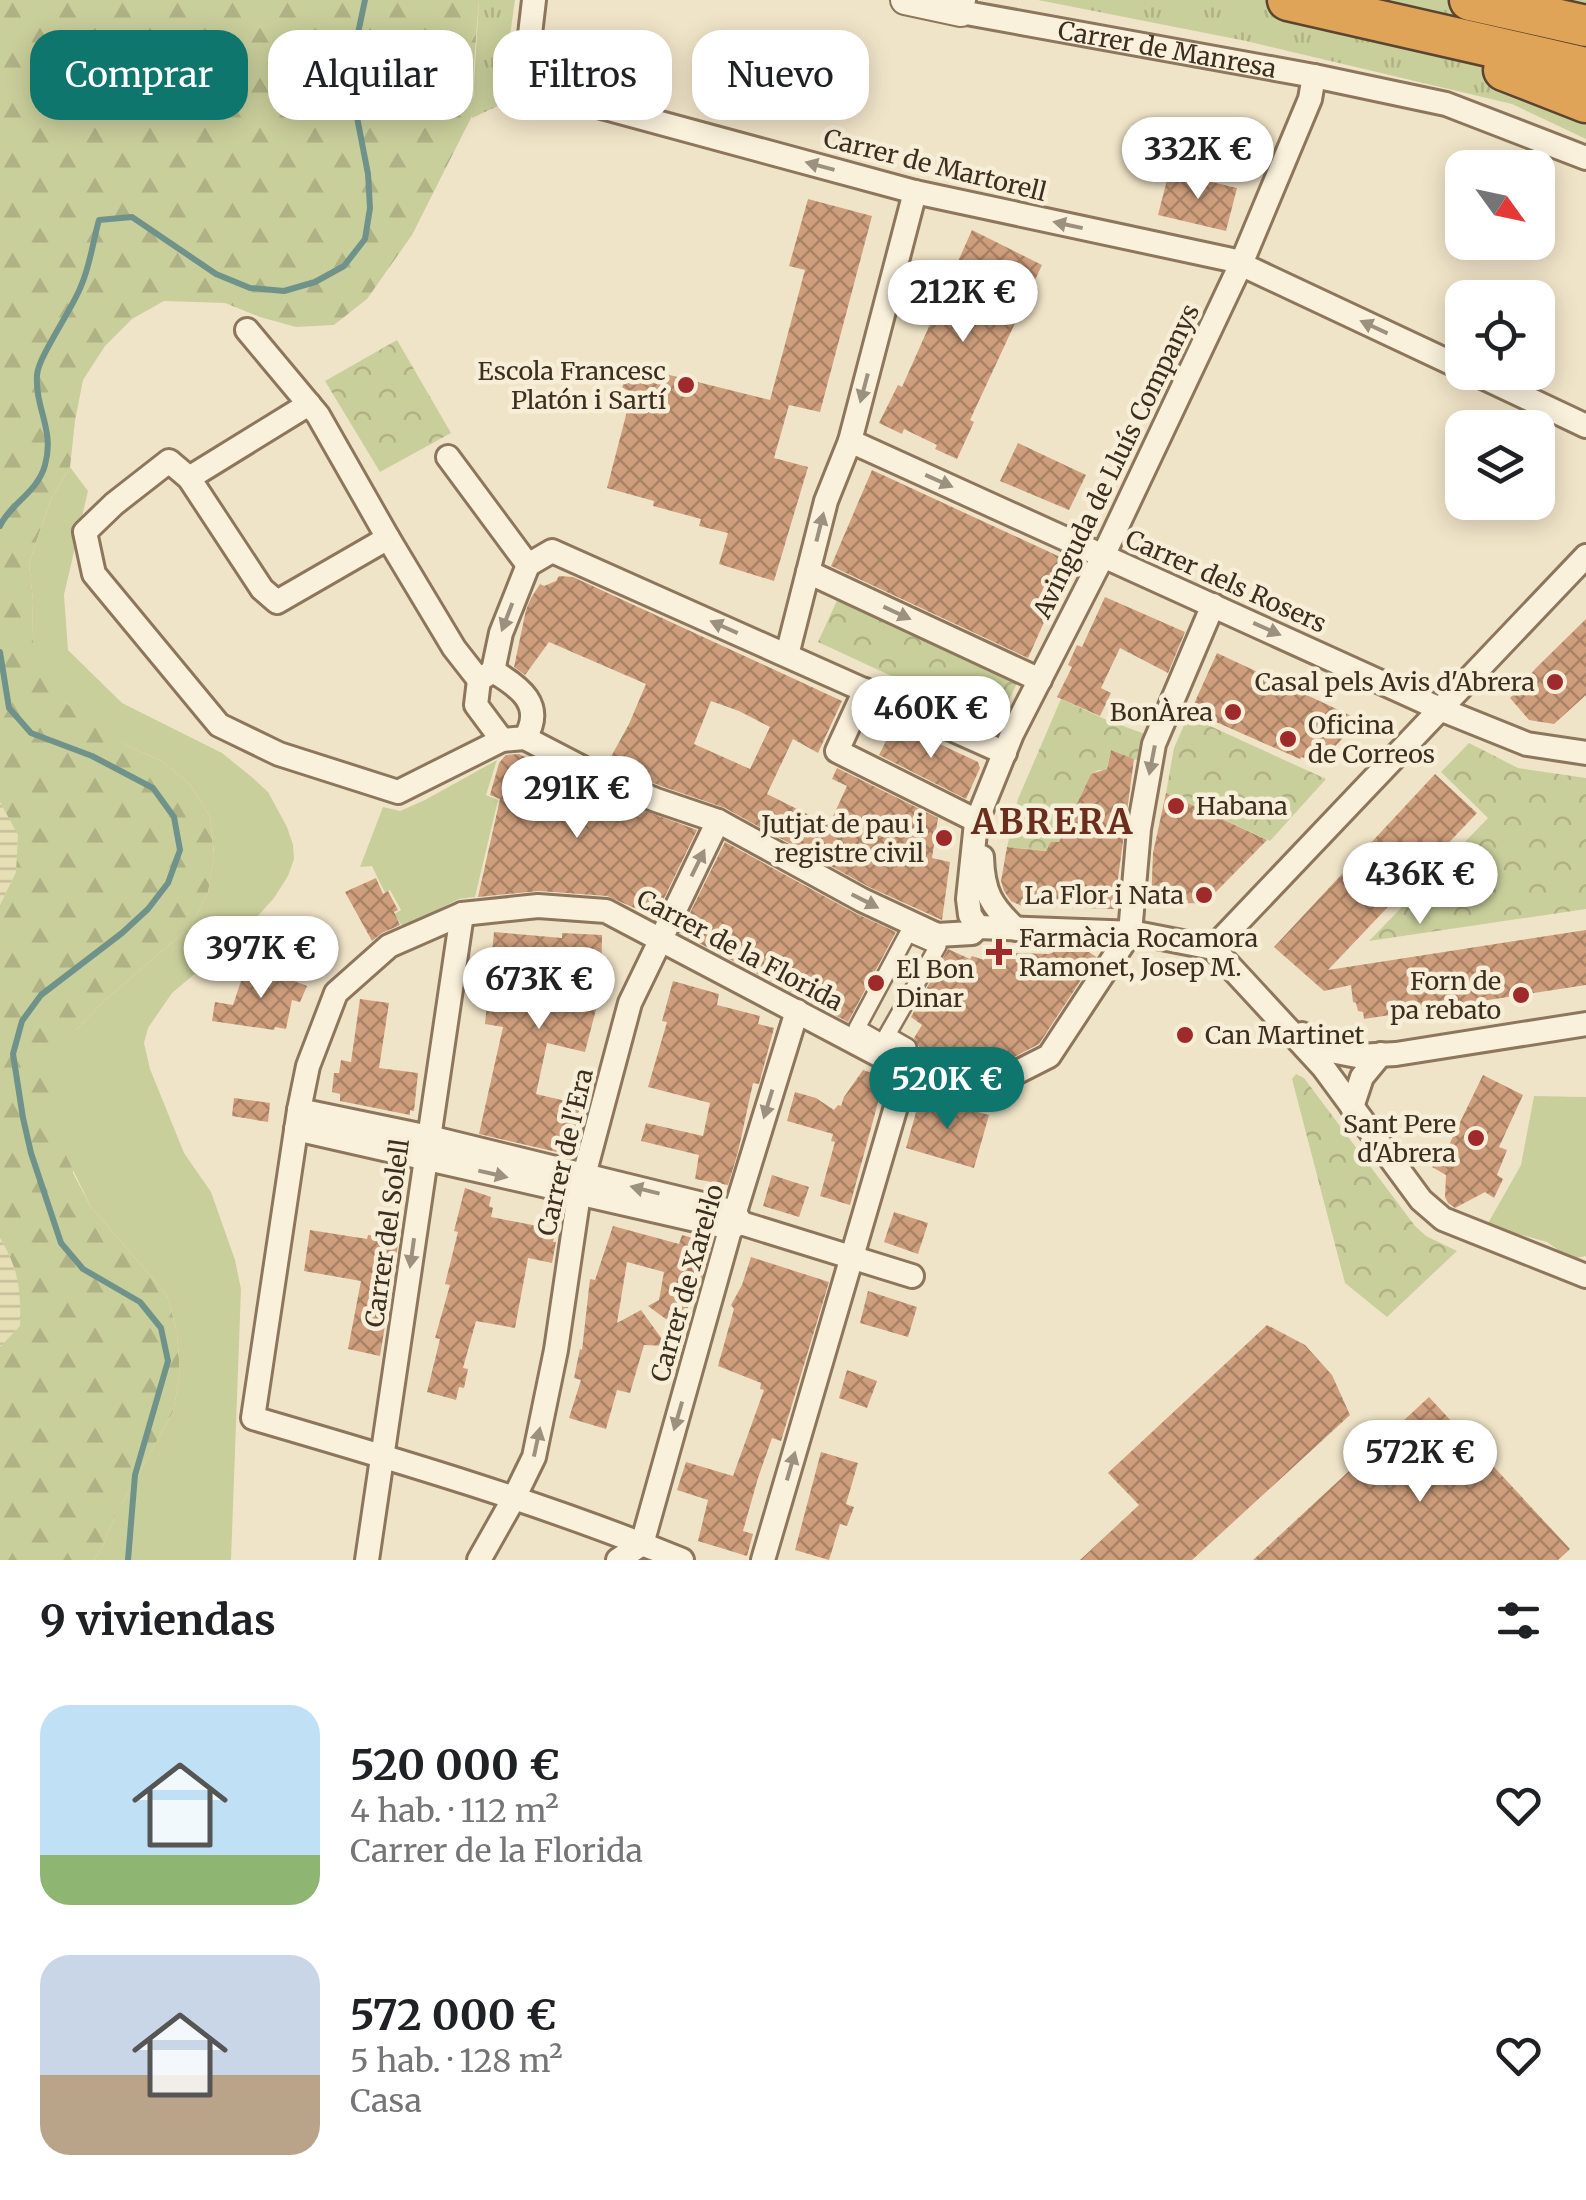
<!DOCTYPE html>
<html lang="es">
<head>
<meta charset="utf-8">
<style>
	:root { --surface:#fff; --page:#f2f2f2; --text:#202124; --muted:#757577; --accent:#0f766e }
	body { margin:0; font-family:Merriweather,serif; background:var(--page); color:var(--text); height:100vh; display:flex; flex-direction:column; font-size:38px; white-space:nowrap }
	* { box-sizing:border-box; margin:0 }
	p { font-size:32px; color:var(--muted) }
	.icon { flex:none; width:55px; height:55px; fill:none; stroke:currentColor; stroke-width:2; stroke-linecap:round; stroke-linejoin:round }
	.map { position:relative; height:1560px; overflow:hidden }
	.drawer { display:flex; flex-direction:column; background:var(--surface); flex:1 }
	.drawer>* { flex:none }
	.hud { position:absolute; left:30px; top:30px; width:1000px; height:90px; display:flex; gap:20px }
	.needle { width:65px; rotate:123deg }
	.fabs { position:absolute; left:1445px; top:150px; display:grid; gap:20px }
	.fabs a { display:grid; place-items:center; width:110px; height:110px; border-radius:20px; background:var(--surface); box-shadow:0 5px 25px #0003; font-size:50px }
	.price { position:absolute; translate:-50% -85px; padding:0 22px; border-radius:35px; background:#fff; color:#222; font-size:32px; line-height:65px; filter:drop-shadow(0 2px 5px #0008) }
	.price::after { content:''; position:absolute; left:50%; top:60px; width:30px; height:22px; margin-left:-15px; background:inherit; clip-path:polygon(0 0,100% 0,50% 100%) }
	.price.current { background:var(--accent); color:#fff }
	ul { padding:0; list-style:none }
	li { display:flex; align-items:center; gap:30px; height:250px; padding:0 40px }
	li span { display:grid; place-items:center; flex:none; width:280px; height:200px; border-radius:30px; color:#555 }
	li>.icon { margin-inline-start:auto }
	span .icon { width:120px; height:120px; fill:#fffc; stroke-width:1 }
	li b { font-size:42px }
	h2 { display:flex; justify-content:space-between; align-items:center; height:120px; padding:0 40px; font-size:42px }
	.tag { padding:0 35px; border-radius:30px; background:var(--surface); box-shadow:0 5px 25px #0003; font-size:35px; line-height:90px }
	.tag.current { background:var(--accent); color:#fff }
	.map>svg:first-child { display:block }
	.farmland { fill:url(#farmland-rules) }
	.grass { fill:url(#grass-tufts) }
	.forest { fill:url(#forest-firs) }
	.park { fill:url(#park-crowns) }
	.garden { fill:#c9cf9b }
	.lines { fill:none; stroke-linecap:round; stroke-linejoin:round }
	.stream { stroke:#6f938a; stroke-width:6 }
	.building { fill:url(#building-cross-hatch); fill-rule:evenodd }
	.pedestrian-casing { stroke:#8d765c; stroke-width:20 }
	.minor-casing { stroke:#8d765c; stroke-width:28 }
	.tertiary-casing { stroke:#8d765c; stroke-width:32 }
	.motorway-casing { stroke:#5b4430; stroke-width:45 }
	.pedestrian { stroke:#faf1dc; stroke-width:15 }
	.minor { stroke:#faf1dc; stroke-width:22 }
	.tertiary { stroke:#faf1dc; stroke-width:28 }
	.motorway { stroke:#e0a458; stroke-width:40 }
	.oneway { fill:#9c907e }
	.poi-dot { fill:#9e2a2b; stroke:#f7eed8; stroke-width:4 }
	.labels { text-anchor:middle; stroke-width:9; stroke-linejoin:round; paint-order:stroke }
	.street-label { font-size:25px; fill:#3d2e20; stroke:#f7eed8 }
	.poi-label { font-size:25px; fill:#3d2e20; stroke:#f7eed8; text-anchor:end }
	.district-label { font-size:35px; font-weight:bold; letter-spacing:2.5px; fill:#6b2e1e; stroke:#f7eed8 }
</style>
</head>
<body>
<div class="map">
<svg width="1586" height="1560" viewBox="0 0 1586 1560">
	<defs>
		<pattern id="farmland-rules" width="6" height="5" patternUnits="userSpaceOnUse" patternTransform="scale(2.5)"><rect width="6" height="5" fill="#e6deb5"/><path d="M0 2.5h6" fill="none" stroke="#c6bf9b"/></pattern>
		<pattern id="grass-tufts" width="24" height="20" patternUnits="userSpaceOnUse" patternTransform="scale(2.5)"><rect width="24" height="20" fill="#c9cf9b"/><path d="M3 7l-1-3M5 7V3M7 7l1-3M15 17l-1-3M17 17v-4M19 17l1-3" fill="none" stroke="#aeb285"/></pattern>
		<pattern id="forest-firs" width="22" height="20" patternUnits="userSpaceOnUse" patternTransform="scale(2.5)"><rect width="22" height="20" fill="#c9cf9b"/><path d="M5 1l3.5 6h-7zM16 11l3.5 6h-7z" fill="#aeb285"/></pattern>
		<pattern id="park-crowns" width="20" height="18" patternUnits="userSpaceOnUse" patternTransform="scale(2.5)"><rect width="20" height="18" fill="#c9cf9b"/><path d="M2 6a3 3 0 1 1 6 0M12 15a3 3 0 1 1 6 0" fill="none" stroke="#aeb285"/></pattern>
		<pattern id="building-cross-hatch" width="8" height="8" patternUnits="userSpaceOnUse" patternTransform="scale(2.5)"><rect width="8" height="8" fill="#cf9f7d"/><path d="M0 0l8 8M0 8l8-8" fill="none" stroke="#a98266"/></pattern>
	</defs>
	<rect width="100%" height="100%" fill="#f0e4c8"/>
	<g class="farmland">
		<polygon points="0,802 18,834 16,872 0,905"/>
		<polygon points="0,1238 7,1250 21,1287 20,1326 0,1347"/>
	</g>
	<g class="grass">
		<polygon points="479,0 515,0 500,105 472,118"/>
		<polygon points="1038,0 1586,0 1586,139 1512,104 1246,41"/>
	</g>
	<path class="forest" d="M 0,0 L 479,0 L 473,76 L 473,114 L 412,235 L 367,299 L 334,325 L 296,327 L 260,317 L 225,303 L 164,301 L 132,319 L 105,346 L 83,380 L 75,421 L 70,467 L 51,499 L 29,563 L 33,600 L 32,637 L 64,702 L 126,745 L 161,761 L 190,784 L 210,817 L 214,854 L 208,893 L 191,926 L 104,1001 L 76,1030 L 73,1173 L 91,1207 L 167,1295 L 177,1332 L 180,1373 L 173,1412 L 116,1514 L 102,1548 L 94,1560 L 0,1560 L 0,1347 L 20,1326 C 21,1290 19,1270 0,1238 L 0,905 L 16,872 L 18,835 L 0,802 Z"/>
	<g class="park">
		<polygon points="397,340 451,433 380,472 325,381"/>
		<polygon points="840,594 1018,681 997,725 818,642"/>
		<polygon points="1061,699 1107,720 1145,734 1139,761 1111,750 1106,771 1099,770 1091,774 1059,842 1051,843 1049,851 1007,847 1018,799"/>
		<polygon points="1188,716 1326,779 1270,841 1166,793 1174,748"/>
		<polygon points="1469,743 1518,768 1586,778 1586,909 1369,941 1488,818 1441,772"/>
		<polygon points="1296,1074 1304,1078 1415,1226 1426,1236 1457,1251 1387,1317 1345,1283 1292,1079"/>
	</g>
	<g class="garden">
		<polygon points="70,467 88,491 64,595 68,650 122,703 222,753 253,778 268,792 287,827 293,845 294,859 288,876 274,898 239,937 172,993 148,1028 144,1043 150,1069 184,1153 211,1192 235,1260 241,1289 231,1560 94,1560 102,1548 116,1514 173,1412 180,1373 177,1332 167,1295 91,1207 57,1137 47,1100 56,1064 76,1030 104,1001 191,926 208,893 214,853 210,817 190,784 161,761 126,745 95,725 64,702 41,675 32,637 33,600 29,563 51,499"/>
		<polygon points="497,760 486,795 498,800 475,897 459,899 403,927 394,914 401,910 390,890 385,893 372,866 360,867 383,807 400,811 425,800"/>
		<polygon points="1534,1096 1586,1097 1586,1256 1571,1259 1547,1242 1487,1225 1521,1165"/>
	</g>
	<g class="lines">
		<g class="stream">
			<path d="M 0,526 C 9,505 38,492 45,465 C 55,430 35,409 37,375 C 38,357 73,308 81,286 C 90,266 93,241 99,220 L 132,217 L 216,274 L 250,288 L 284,291 L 315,282 L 344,266 L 365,239 L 370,208 L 368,174 L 349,76 L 365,0"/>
			<polyline points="0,652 9,708 31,733 92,756 153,788 174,817 180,850 168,883 148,909 122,933 41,995 22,1021 13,1054 23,1118 31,1153 61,1243 83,1269 140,1302 161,1328 168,1361 135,1475 128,1560"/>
		</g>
	</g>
	<g class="building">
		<polygon points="1169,172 1237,188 1226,231 1158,215"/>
		<polygon points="808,199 872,216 820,412 789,405 774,458 808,467 774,581 719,564 728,533 699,526 701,519 653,506 654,501 607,488 632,392 622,388 629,365 770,400 805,270 789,266"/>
		<polygon points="972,230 1042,265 970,420 974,422 957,459 935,449 937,445 904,429 902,434 879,423 898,385 902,387"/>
		<polygon points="1018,443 1086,475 1069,510 1000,481"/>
		<polygon points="872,470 1071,562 1028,658 831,566"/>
		<path d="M 559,576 L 573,577 L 842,701 L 818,753 L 793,739 L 767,794 L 829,825 L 847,786 L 832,779 L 837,768 L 938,818 L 932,858 L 950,862 L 942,920 L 869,887 L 725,808 L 661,786 L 607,764 L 629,724 L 646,684 L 549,642 L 525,675 L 514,667 L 526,610 L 531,598 L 540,584 L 544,586 L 556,581 ZM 711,701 L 739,711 L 770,727 L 750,769 L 694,744 Z"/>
		<polygon points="1105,597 1185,632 1168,673 1120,648 1101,688 1111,693 1100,716 1057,697 1072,667 1068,665 1077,645 1082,647"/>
		<polygon points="1586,619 1586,695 1554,724 1529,720 1510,698 1536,668"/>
		<polygon points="1217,653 1360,720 1320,762 1301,757 1300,759 1216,722 1198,713 1200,710 1193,706"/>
		<polygon points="895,723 978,762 980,768 966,799 879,755"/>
		<polygon points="1111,750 1134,759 1114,909 1022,906 1011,901 1004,891 1001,881 1007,847 1046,851 1051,842 1059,842 1091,774 1107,769"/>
		<polygon points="519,754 592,791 697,830 655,917 607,896 539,891 478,897 500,799 490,795 499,763 506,755"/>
		<polygon points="1435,774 1477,813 1328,970 1586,930 1586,985 1364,1019 1363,1012 1358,1011 1356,1003 1353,1002 1351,985 1324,991 1274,947"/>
		<polygon points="1166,793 1267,840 1205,903 1151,904 1153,853"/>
		<polygon points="725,842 855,913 896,932 848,1022 680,933"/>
		<polygon points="376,878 383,894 388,891 398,910 394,912 400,925 382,933 372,941 345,892"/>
		<polygon points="494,932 562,938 562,933 602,935 601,990 585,1052 547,1043 536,1094 587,1106 574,1156 479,1134 503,1027 485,1024"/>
		<polygon points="948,949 970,959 972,956 984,960 989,952 1049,954 1054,952 1089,952 1096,957 1039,1044 983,1073 970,1065 962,1075 950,1076 915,1057 919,1047 914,1038 922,1025 911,1017"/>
		<polygon points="247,963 307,986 300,1002 292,1000 286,1029 275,1027 274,1030 212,1021 215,1002 233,1005"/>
		<polygon points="673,981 719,994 717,1005 760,1016 758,1024 774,1028 759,1084 753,1083 738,1152 728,1185 695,1179 699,1155 641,1141 646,1123 703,1136 710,1103 648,1087 667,1022 662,1021"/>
		<polygon points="360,999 389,1003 379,1068 418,1073 414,1111 410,1110 410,1115 340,1101 340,1094 332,1092 334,1073 339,1073 341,1060 351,1062"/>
		<polygon points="863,1070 885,1077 850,1205 820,1196 835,1142 831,1141 833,1134 787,1121 795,1092 816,1098 834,1110 838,1105 841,1106 844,1097"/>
		<polygon points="1483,1075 1523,1095 1499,1147 1507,1150 1497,1175 1503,1179 1494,1198 1485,1192 1455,1208 1448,1203 1445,1197 1446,1175 1432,1167 1442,1149 1446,1151"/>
		<polygon points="921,1094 941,1105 956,1106 989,1115 974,1168 906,1148"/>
		<polygon points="234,1098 270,1103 268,1122 232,1116"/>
		<polygon points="772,1175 809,1187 799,1217 763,1206"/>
		<polygon points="465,1188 491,1197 489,1206 493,1208 491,1217 548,1228 548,1232 555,1233 553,1242 556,1242 552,1263 528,1258 515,1328 476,1321 463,1368 468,1369 464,1388 459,1387 456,1400 427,1392 440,1339 435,1338 450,1285 445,1284 458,1232 454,1231"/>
		<polygon points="894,1212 928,1223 918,1254 884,1242"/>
		<polygon points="613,1226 679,1244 682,1235 711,1243 698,1290 690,1287 685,1333 648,1306 659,1300 664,1272 627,1262 617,1323 641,1310 667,1346 644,1345 630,1393 617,1390 606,1429 569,1418 581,1380 574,1378 580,1349 582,1350 590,1279 595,1280"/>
		<polygon points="310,1230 367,1239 368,1235 399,1239 380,1356 348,1349 361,1281 304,1271"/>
		<polygon points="751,1257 829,1282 781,1441 772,1438 758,1478 743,1531 753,1534 747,1556 698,1541 708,1500 677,1490 686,1462 733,1476 764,1390 760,1389 761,1383 718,1366 734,1309 731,1305 742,1285"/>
		<polygon points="868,1291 917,1307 908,1337 860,1323"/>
		<polygon points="1267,1325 1305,1345 1332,1375 1350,1415 1192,1560 1080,1560 1139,1505 1108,1473"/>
		<polygon points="847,1370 877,1381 867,1408 839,1398"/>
		<polygon points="1429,1397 1570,1549 1558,1560 1253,1560"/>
		<polygon points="821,1452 858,1463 846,1504 854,1507 847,1526 840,1524 829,1560 795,1550"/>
	</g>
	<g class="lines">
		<g class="pedestrian-casing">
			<polygon id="pedestrian" points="908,933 938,946 887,1035 908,1047 903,1054 857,1028"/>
		</g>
		<g class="minor-casing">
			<g id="minor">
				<polyline points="534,0 524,86 915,192 1232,260 1462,368"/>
				<path id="s1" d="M 964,0 L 961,12 L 1314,76 L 1446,104 L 1586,158"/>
				<polyline points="247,330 318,415 388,538 454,648 479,680"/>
				<polyline points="1472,372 1586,426"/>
				<polyline points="850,441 1440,709 1527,744 1586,753"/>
				<polyline points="448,457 528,565"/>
				<polyline points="189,478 309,404"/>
				<polyline points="388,538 277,602 262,589 189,478 169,461 114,504 85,532 94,574 219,725 279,754 398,792 502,740"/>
				<polyline points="528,565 552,551 1005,753"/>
				<polyline points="808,572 1040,680"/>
				<polyline points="787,655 826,501 850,441 915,192"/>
				<path d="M 493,671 C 520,687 545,705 525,738 L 502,740 L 476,705 L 479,680 Z"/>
				<polyline points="493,671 501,633 528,565"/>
				<polyline points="865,690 837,751 977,821"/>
				<polyline points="525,738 602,778 656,800 718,821 862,900 937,935 972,933 978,927 1136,933 1213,948 1323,1067 1421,1200 1443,1219 1586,1276"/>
				<path d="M 982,857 C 983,892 991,906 1016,929"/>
				<polyline points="978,927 970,915 968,899 976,823 1012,734 1103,556 1241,264 1310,99 1314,76"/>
				<polyline points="1213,948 1586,556"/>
				<polyline points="1302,1034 1336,1052 1357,1056 1396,1054 1586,1024"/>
				<polyline points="1352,1107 1362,1077 1381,1054"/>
				<polyline points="296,1129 731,1228 741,1223 735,1212 429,1137 299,1110"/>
				<polyline points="741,1223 912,1276"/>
				<polyline points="367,1560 462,914"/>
				<polyline points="479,1560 514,1498 534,1457 556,1350 579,1194 630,1003 718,821"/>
				<polyline points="618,1560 642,1544 735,1212 797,1011"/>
				<path d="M 682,1560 C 543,1503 397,1460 253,1418 L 299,1110 L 308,1066 L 336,993 L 389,946 L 462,914 L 538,906 L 606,911 L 947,1091 L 984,1089 L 1049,1056 L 1130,933 L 1139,829 L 1154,744 L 1213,605"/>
				<polyline points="763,1560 907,1069"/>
			</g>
		</g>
		<g class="tertiary-casing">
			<polyline id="tertiary" points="905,0 961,12"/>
		</g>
		<g class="motorway-casing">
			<g id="motorway">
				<polyline points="1288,0 1586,68"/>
				<polyline points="1470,0 1586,26"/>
				<polyline points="1504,70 1586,102"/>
			</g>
		</g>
		<use href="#pedestrian" class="pedestrian"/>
		<use href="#minor" class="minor"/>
		<use href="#tertiary" class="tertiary"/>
		<use href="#motorway" class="motorway"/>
	</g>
	<defs><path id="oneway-solid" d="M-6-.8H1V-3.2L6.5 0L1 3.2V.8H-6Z" transform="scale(2.5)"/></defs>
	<g class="oneway">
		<use href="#oneway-solid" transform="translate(820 166) rotate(-165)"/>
		<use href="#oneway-solid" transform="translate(1068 225) rotate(-168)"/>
		<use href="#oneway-solid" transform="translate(1374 327) rotate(-155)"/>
		<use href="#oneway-solid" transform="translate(864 388) rotate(105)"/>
		<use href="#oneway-solid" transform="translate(939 481) rotate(24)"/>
		<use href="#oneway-solid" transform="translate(820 527) rotate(-76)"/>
		<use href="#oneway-solid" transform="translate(897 613) rotate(25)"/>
		<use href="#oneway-solid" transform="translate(507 617) rotate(111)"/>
		<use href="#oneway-solid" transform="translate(724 627) rotate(-156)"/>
		<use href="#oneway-solid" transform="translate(1267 629) rotate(24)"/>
		<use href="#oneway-solid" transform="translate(1152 760) rotate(101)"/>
		<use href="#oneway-solid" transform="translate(698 863) rotate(-64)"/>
		<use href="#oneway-solid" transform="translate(865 901) rotate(27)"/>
		<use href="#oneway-solid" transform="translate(768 1104) rotate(107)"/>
		<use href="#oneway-solid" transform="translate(493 1174) rotate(13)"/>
		<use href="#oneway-solid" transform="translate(645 1190) rotate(-166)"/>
		<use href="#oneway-solid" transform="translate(412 1253) rotate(98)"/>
		<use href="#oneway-solid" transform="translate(678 1416) rotate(106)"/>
		<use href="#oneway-solid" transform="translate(537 1442) rotate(-78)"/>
		<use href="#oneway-solid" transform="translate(791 1466) rotate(-74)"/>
	</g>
	<g class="poi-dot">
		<circle cx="686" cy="385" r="10"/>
		<circle cx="1555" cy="682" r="10"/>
		<circle cx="1233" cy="712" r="10"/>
		<circle cx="1288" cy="739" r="10"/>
		<circle cx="1176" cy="806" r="10"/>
		<circle cx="944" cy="838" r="10"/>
		<circle cx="1204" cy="895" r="10"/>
		<path d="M994 937h10v10h10v10h-10v10h-10v-10h-10v-10h10z"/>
		<circle cx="876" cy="983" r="10"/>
		<circle cx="1521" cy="995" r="10"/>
		<circle cx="1185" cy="1035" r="10"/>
		<circle cx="1476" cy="1138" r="10"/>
	</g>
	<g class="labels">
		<g class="street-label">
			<text dy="9" stroke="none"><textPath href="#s1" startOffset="222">Carrer de Manresa</textPath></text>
			<text transform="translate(935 165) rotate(14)" y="9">Carrer de Martorell</text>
			<text transform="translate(1116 461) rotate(-64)" y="9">Avinguda de Lluís Companys</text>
			<text transform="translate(1226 581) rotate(24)" y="9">Carrer dels Rosers</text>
			<text transform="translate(740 950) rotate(28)" y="9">Carrer de la Florida</text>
			<text transform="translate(565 1152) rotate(-77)" y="9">Carrer de l'Era</text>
			<text transform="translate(387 1233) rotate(-82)" y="9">Carrer del Solell</text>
			<text transform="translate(687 1283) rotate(-74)" y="9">Carrer de Xarel·lo</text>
		</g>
		<g class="poi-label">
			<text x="666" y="380">Escola Francesc<tspan x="666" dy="29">Platón i Sartí</tspan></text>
			<text x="1535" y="691">Casal pels Avis d'Abrera</text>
			<text x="1213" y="721">BonÀrea</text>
			<text x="1308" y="734" text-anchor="start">Oficina<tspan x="1308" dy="29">de Correos</tspan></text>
			<text x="1196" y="815" text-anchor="start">Habana</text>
			<text x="924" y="833">Jutjat de pau i<tspan x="924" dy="29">registre civil</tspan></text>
			<text x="1184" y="904">La Flor i Nata</text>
			<text x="1019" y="947" text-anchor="start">Farmàcia Rocamora<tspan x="1019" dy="29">Ramonet, Josep M.</tspan></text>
			<text x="896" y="978" text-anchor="start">El Bon<tspan x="896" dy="29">Dinar</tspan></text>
			<text x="1501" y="990">Forn de<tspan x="1501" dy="29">pa rebato</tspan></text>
			<text x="1205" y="1044" text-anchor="start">Can Martinet</text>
			<text x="1456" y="1133">Sant Pere<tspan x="1456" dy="29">d'Abrera</tspan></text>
		</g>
		<g class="district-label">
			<text x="1053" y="834">ABRERA</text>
		</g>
	</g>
</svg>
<div class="fabs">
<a><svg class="needle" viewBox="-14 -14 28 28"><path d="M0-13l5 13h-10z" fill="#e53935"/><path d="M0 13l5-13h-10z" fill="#757577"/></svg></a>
<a><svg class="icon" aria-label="locate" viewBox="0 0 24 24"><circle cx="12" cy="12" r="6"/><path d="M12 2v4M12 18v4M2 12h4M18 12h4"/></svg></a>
<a><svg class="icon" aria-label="layers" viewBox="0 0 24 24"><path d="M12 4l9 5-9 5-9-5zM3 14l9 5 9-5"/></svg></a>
</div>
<b class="price" style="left:1198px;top:202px">332K €</b>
<b class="price" style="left:963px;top:345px">212K €</b>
<b class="price" style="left:931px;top:761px">460K €</b>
<b class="price" style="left:577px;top:841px">291K €</b>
<b class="price" style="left:1420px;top:927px">436K €</b>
<b class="price" style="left:261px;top:1001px">397K €</b>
<b class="price" style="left:539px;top:1032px">673K €</b>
<b class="price current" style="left:947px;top:1132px">520K €</b>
<b class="price" style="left:1420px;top:1505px">572K €</b>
<div class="hud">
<a class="tag current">Comprar</a>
<a class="tag">Alquilar</a>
<a class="tag">Filtros</a>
<a class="tag">Nuevo</a>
</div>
</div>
<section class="drawer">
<h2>9 viviendas<svg class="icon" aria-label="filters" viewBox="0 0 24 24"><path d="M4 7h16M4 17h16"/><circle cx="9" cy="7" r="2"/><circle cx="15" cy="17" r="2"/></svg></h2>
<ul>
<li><span style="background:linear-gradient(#bfe0f5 75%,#8fb573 0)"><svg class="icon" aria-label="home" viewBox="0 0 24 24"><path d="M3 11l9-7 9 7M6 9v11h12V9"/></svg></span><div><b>520 000 €</b><p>4 hab. · 112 m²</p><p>Carrer de la Florida</p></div><svg class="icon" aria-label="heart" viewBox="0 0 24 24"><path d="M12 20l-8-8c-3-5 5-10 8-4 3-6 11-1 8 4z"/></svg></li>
<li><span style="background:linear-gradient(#c9d6e8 60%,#b9a48a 0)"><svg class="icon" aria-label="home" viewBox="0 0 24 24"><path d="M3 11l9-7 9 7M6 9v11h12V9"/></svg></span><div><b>572 000 €</b><p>5 hab. · 128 m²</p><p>Casa</p></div><svg class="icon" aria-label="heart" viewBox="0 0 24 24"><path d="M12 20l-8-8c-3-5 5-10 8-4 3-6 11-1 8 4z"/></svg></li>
</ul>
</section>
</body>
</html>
